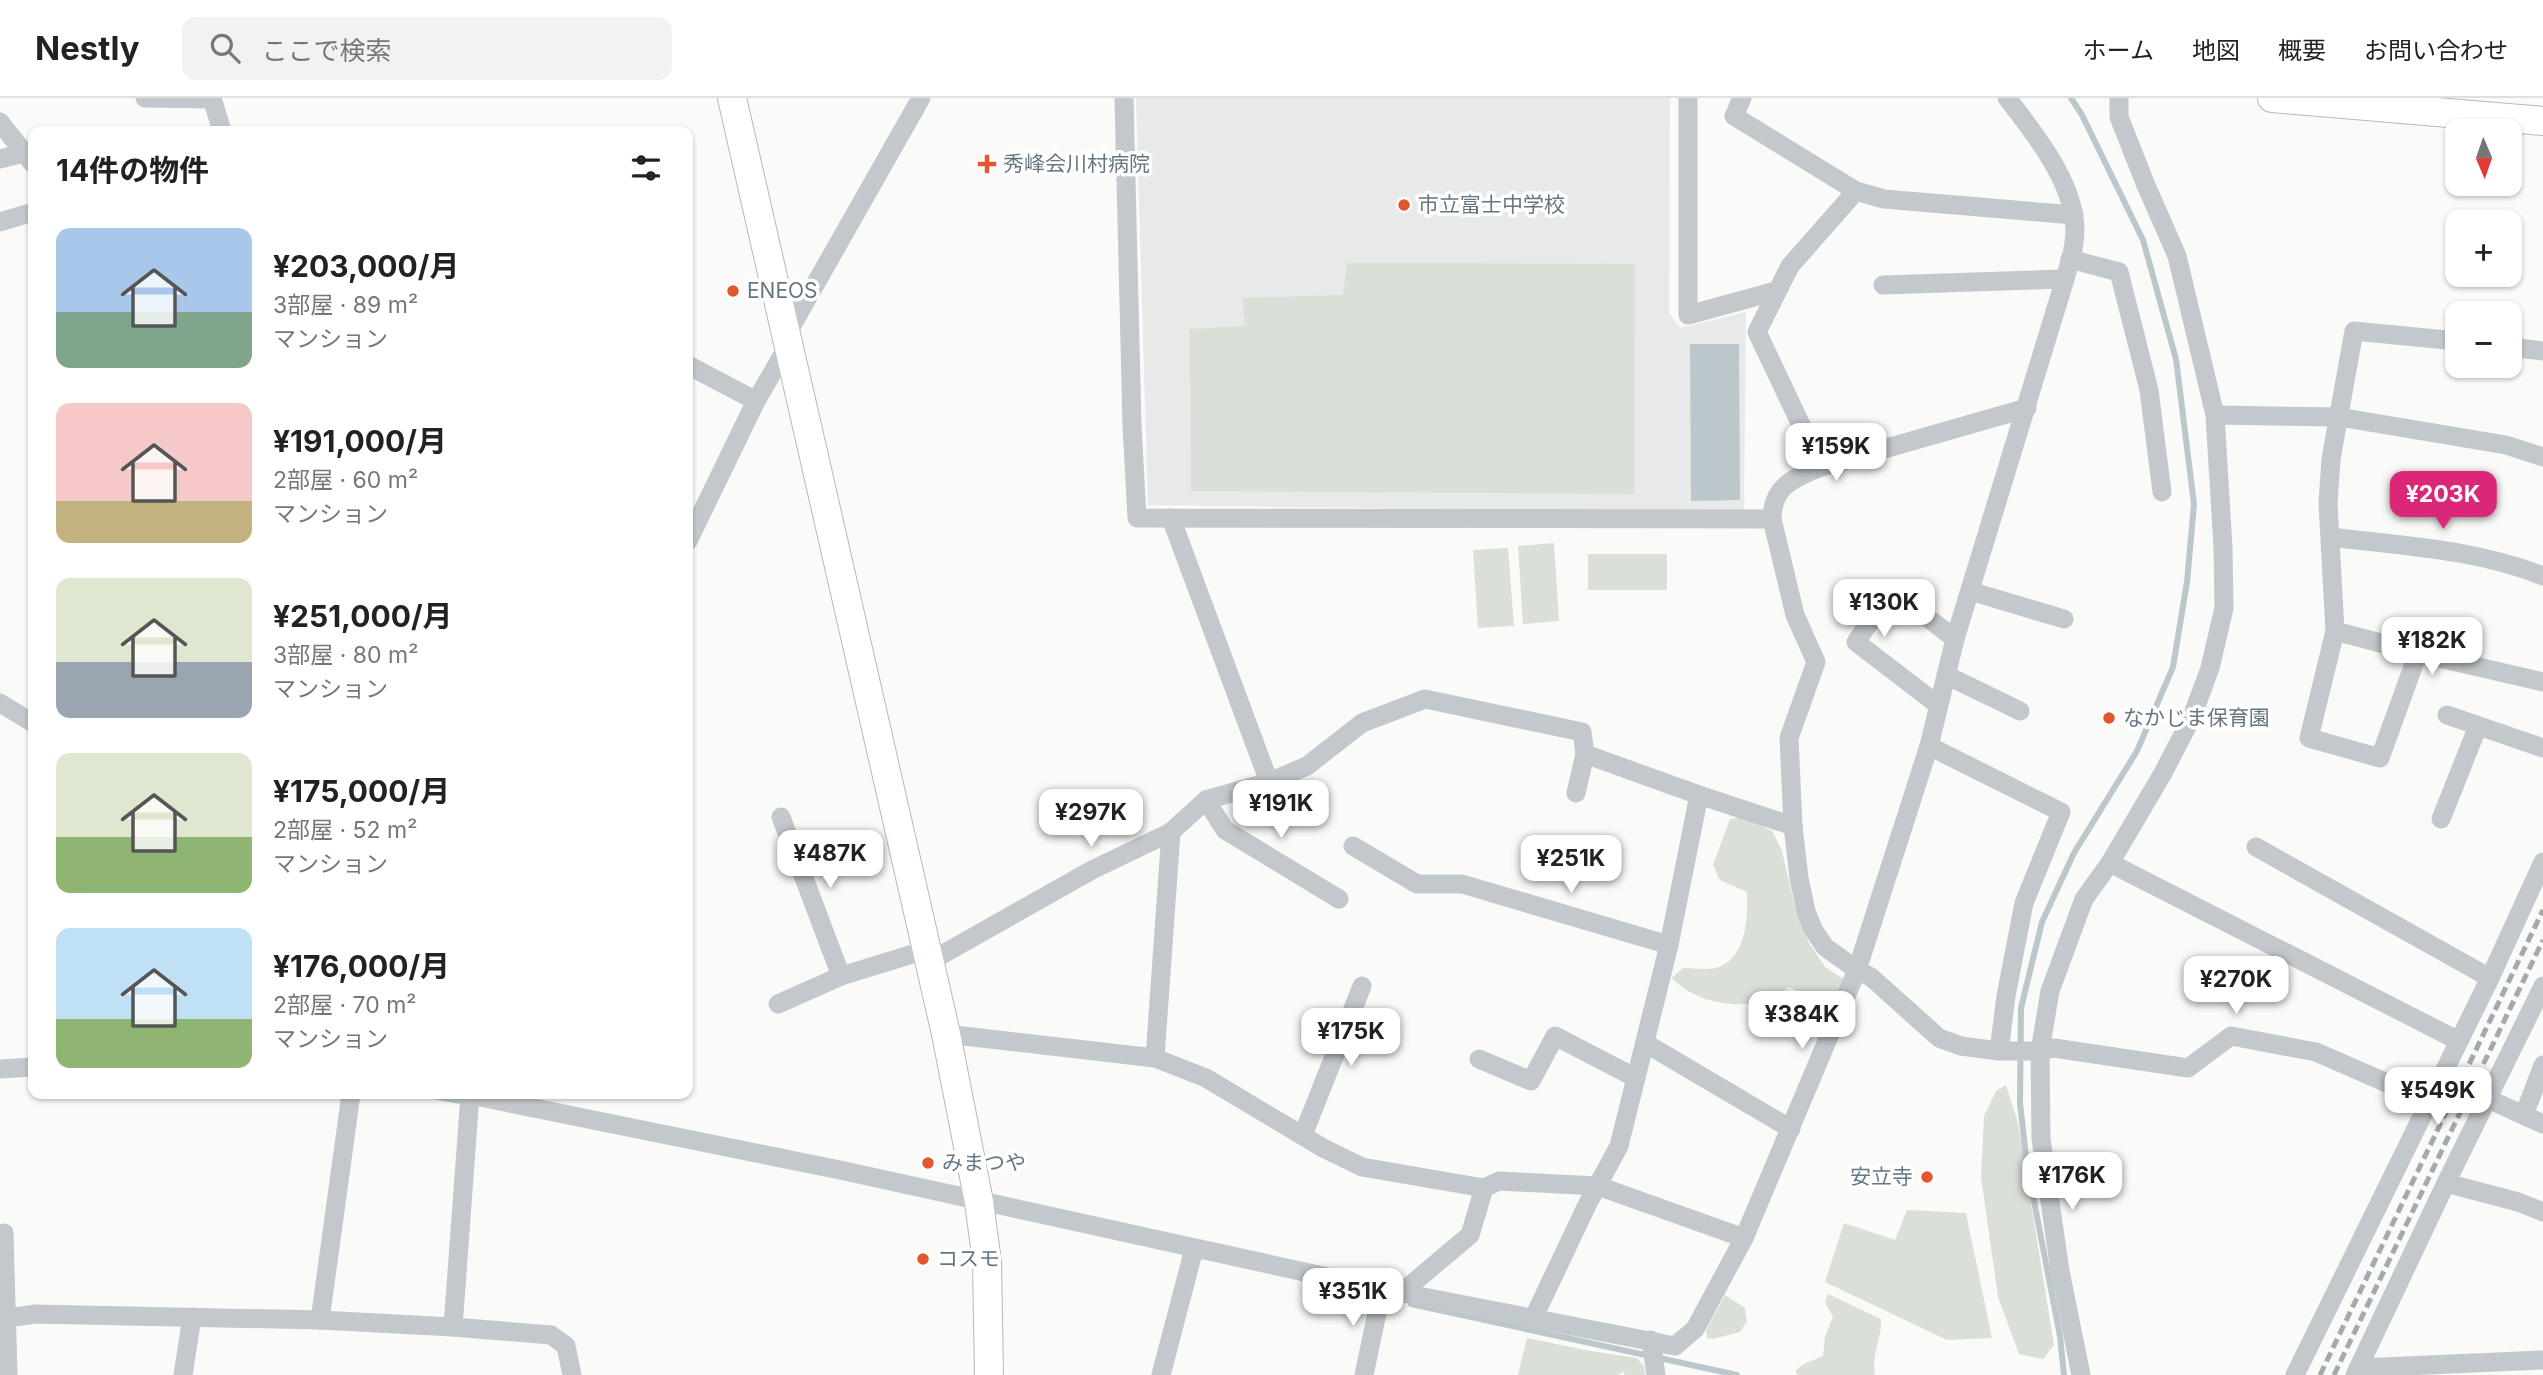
<!DOCTYPE html>
<html lang="ja">
<head>
<meta charset="utf-8">
<style>
	:root { --surface:#fff; --page:#f2f2f2; --text:#222; --muted:#767676; --line:#e0e0e0; --accent:#db2777 }
	body { margin:0; font-family:Inter,"Noto Sans JP",sans-serif; background:var(--page); color:var(--text); height:100vh; display:flex; flex-direction:column; font-size:26px; white-space:nowrap }
	* { box-sizing:border-box; margin:0 }
	p { font-size:23px; color:var(--muted) }
	.icon { flex:none; width:38px; height:38px; fill:none; stroke:currentColor; stroke-width:2; stroke-linecap:round; stroke-linejoin:round }
	.map { position:relative; flex:1; overflow:hidden }
	.details { position:absolute; left:28px; top:28px; width:665px; height:973px; display:flex; flex-direction:column; background:var(--surface); border-radius:14px; box-shadow:0 2px 5px #0004 }
	.details>* { flex:none }
	.needle { width:46px; rotate:178deg }
	.fabs { position:absolute; left:2445px; top:21px; display:grid; gap:14px }
	.fabs a { display:grid; place-items:center; width:77px; height:77px; border-radius:14px; background:var(--surface); box-shadow:0 2px 5px #0004; font-size:35px }
	.price { position:absolute; translate:-50% -60px; padding:0 16px; border-radius:14px; background:#fff; color:#222; font-size:23px; line-height:46px; filter:drop-shadow(0 2px 4px #0008) }
	.price::after { content:''; position:absolute; left:50%; top:42px; width:21px; height:16px; margin-left:-10px; background:inherit; clip-path:polygon(0 0,100% 0,50% 100%) }
	.price.active { background:var(--accent); color:#fff }
	ul { padding:0; list-style:none }
	li { display:flex; align-items:center; gap:21px; height:175px; padding:0 28px }
	li span { display:grid; place-items:center; flex:none; width:196px; height:140px; border-radius:14px; color:#555 }
	li>.icon { margin-inline-start:auto }
	span .icon { width:84px; height:84px; fill:#fffc; stroke-width:1 }
	li b { font-size:30px }
	h2 { display:flex; justify-content:space-between; align-items:center; height:84px; padding:0 28px; font-size:30px }
	header { display:flex; align-items:center; gap:42px; box-sizing:border-box; height:98px; padding:0 35px; background:var(--surface); border-bottom:2px solid var(--line) }
	header strong { font-size:33px }
	nav { display:flex; gap:38px; margin-inline-start:auto; font-size:24px }
	.search { width:490px; height:63px; background:var(--page); display:flex; align-items:center; gap:18px; box-sizing:border-box; padding:0 24px; border-radius:14px; color:var(--muted); font-size:26px }
	.map>svg:first-child { display:block }
	.built { fill:#e8e9e9 }
	.green { fill:#dadfd7 }
	.water { fill:#bbc7cb }
	.lines { fill:none; stroke-linecap:round; stroke-linejoin:round }
	.stream { stroke:#bbc7cb; stroke-width:6 }
	.secondary-casing { stroke:#b3babf; stroke-width:30 }
	.street { stroke:#c3c8cc; stroke-width:19 }
	.secondary { stroke:#fff; stroke-width:28 }
	.rail { stroke:#a2aab0; stroke-width:5; stroke-dasharray:10 5; stroke-linecap:butt }
	.poi-dot { fill:#e4572e; stroke:#fff; stroke-width:2.5 }
	.labels { text-anchor:middle; stroke-width:7; stroke-linejoin:round; paint-order:stroke }
	.poi-label { font-size:21px; fill:#657683; stroke:#fff; text-anchor:start }
</style>
</head>
<body>
<header>
<strong>Nestly</strong>
<div class="search"><svg class="icon" aria-label="search" viewBox="0 0 24 24"><circle cx="10" cy="10" r="6"/><path d="M15 15l6 6"/></svg>ここで検索</div>
<nav><a>ホーム</a><a>地図</a><a>概要</a><a>お問い合わせ</a></nav>
</header>
<div class="map">
<svg width="2543" height="1277" viewBox="0 0 2543 1277">
	<rect width="100%" height="100%" fill="#fafaf8"/>
	<polygon class="built" points="1136,0 1670,0 1669,215 1680,230 1746,214 1744,415 1148,407"/>
	<g class="green">
		<polygon points="1347,165 1635,166 1634,396 1191,393 1190,231 1245,228 1242,200 1343,197"/>
		<polygon points="1554,445 1559,523 1523,526 1518,448"/>
		<polygon points="1508,450 1514,528 1478,530 1473,452"/>
		<rect x="1588" y="456" width="79" height="36"/>
		<path d="M 1745,719 L 1772,733 L 1782,753 L 1794,805 L 1808,843 L 1825,869 L 1845,882 L 1833,908 L 1789,889 C 1782,894 1773,901 1765,903 C 1734,911 1694,904 1672,880 L 1683,870 C 1693,870 1707,872 1716,870 C 1747,861 1748,819 1747,794 L 1720,782 L 1713,767 L 1730,721 Z"/>
		<polygon points="2006,987 2018,1025 2054,1247 2043,1261 2019,1256 1998,1199 1981,1079 1984,1018 1996,993"/>
		<polygon points="1907,1112 1966,1115 1992,1240 1947,1242 1825,1184 1844,1125 1895,1142"/>
		<path d="M 1828,1196 L 1881,1221 C 1882,1241 1871,1257 1875,1277 L 1797,1277 L 1796,1272 L 1804,1266 L 1823,1258 L 1825,1239 L 1833,1219 L 1825,1204 Z"/>
		<polygon points="1725,1197 1745,1210 1747,1223 1740,1234 1713,1241 1707,1240 1706,1232"/>
		<polygon points="1527,1240 1585,1252 1637,1260 1644,1268 1645,1277 1625,1277 1623,1274 1618,1277 1518,1277"/>
	</g>
	<polygon class="water" points="1690,246 1739,246 1740,402 1691,403"/>
	<g class="lines">
		<g class="stream">
			<polyline points="423,996 466,1004"/>
			<polyline points="1411,1206 1737,1277"/>
			<polyline points="2064,1277 2060,1238 2027,1067 2020,1005 2021,910 2042,824 2074,755 2137,653 2173,569 2187,484 2194,406 2176,261 2143,142 2082,17 2071,0"/>
		</g>
		<g class="secondary-casing">
			<g id="secondary">
				<polyline points="732,0 946,936 979,1104 987,1164 989,1277"/>
				<polyline points="2272,0 2543,23"/>
			</g>
		</g>
		<g class="street">
			<polyline points="145,0 212,1"/>
			<polyline points="212,0 222,33"/>
			<polyline points="1124,0 1132,328 1137,420 1772,421"/>
			<polyline points="1688,0 1688,217 1776,193"/>
			<polyline points="1742,0 1734,18 1856,93 1884,101 2074,117"/>
			<polyline points="0,24 33,66"/>
			<polyline points="0,61 23,55"/>
			<polyline points="0,124 33,114"/>
			<polyline points="2070,161 2119,174 2149,292 2162,394"/>
			<polyline points="1883,187 2065,181"/>
			<polyline points="787,236 921,0"/>
			<polyline points="2510,249 2543,253"/>
			<polyline points="688,267 756,303"/>
			<path d="M 2027,310 L 1821,369 C 1794,380 1772,388 1772,421 L 1795,517 L 1816,564 L 1789,640 L 1793,728 L 1799,780 L 1806,813 L 1813,831 L 1825,849 L 1857,872 L 1871,879 L 1939,940 L 1961,948 L 1999,953 L 2040,953 L 2054,950 L 2188,970 L 2231,938 L 2316,954 L 2428,1003"/>
			<polyline points="2215,317 2339,319 2506,347 2543,359"/>
			<polyline points="1821,369 1757,234 1790,168 1856,93"/>
			<polyline points="1171,420 1269,684"/>
			<path d="M 2331,439 C 2402,448 2476,451 2543,478"/>
			<polyline points="688,443 756,303 789,246"/>
			<polyline points="1970,493 2064,521"/>
			<polyline points="2335,533 2418,555 2543,584"/>
			<polyline points="2418,555 2380,660 2309,640 2335,533 2328,405 2331,361 2354,233 2457,243"/>
			<polyline points="1946,577 2020,613"/>
			<polyline points="0,605 33,625"/>
			<polyline points="1938,607 1856,544 1892,492 1955,541"/>
			<polyline points="2447,617 2543,650"/>
			<polyline points="1929,648 2061,714 2024,805 2006,898 1999,953"/>
			<polyline points="1576,695 1585,656"/>
			<polyline points="1699,697 1793,728"/>
			<polyline points="1206,702 1225,732 1339,801"/>
			<polyline points="781,719 841,878"/>
			<polyline points="2441,721 2478,628"/>
			<polyline points="1353,748 1417,786 1462,786 1669,847"/>
			<polyline points="2256,749 2490,880"/>
			<polyline points="2110,765 2457,942"/>
			<polyline points="929,864 1092,772 1171,734 1206,702 1269,684 1307,668 1362,625 1425,601 1582,634 1585,656 1699,697 1669,847 1619,1048 1587,1107 1533,1221"/>
			<polyline points="778,906 841,878 926,852"/>
			<polyline points="946,936 1155,960 1206,980 1323,1050 1362,1069 1484,1090 1499,1083 1598,1088 1744,1140"/>
			<polyline points="1645,945 1791,1031"/>
			<polyline points="1155,960 1171,734"/>
			<polyline points="1479,961 1531,983 1555,938 1636,980"/>
			<polyline points="0,971 33,969"/>
			<path d="M 465,996 L 840,1072 L 1382,1191 L 1675,1248 L 1695,1231 L 1744,1140 L 1857,872 L 1929,648 L 1955,541 L 2065,181 C 2068,169 2073,157 2074,144 C 2082,94 2036,37 2007,0"/>
			<polyline points="2488,1001 2543,1026"/>
			<polyline points="2524,1017 2543,967"/>
			<polyline points="1303,1037 1362,888"/>
			<polyline points="2446,1085 2518,1104 2543,1114"/>
			<polyline points="4,1135 8,1277"/>
			<polyline points="1401,1195 1470,1137 1484,1090"/>
			<polyline points="0,1221 35,1216 320,1222 453,1229 551,1237 566,1248 572,1277"/>
			<polyline points="320,1222 351,996"/>
			<polyline points="453,1229 470,997"/>
			<polyline points="1651,1242 1656,1277"/>
			<polyline points="2359,1270 2543,1262"/>
			<polyline points="183,1277 192,1219"/>
			<polyline points="1161,1277 1194,1151"/>
			<polyline points="1364,1277 1382,1191"/>
			<polyline points="2081,1277 2060,1173 2041,1041 2040,953 2050,893 2084,801 2110,765 2163,675 2192,619 2210,570 2224,510 2223,449 2215,317 2177,158 2145,85 2119,19 2119,0"/>
			<polyline points="2295,1277 2490,880 2543,764"/>
			<polyline points="2355,1277 2446,1085 2543,888"/>
		</g>
		<use href="#secondary" class="secondary"/>
		<g class="rail">
			<polyline points="2320,1277 2543,812"/>
			<polyline points="2334,1277 2543,842"/>
		</g>
	</g>
	<g class="poi-dot">
		<path d="M983.5 55.5h7v7h7v7h-7v7h-7v-7h-7v-7h7z"/>
		<circle cx="1404" cy="107" r="7"/>
		<circle cx="733" cy="193" r="7"/>
		<circle cx="2109" cy="620" r="7"/>
		<circle cx="928" cy="1065" r="7"/>
		<circle cx="1927" cy="1079" r="7"/>
		<circle cx="923" cy="1161" r="7"/>
	</g>
	<g class="labels">
		<g class="poi-label">
			<text x="1003" y="73">秀峰会川村病院</text>
			<text x="1418" y="114">市立富士中学校</text>
			<text x="747" y="200">ENEOS</text>
			<text x="2123" y="627">なかじま保育園</text>
			<text x="942" y="1072">みまつや</text>
			<text x="1913" y="1086" text-anchor="end">安立寺</text>
			<text x="937" y="1168">コスモ</text>
		</g>
	</g>
</svg>
<div class="fabs">
<a><svg class="needle" viewBox="-14 -14 28 28"><path d="M0-13l5 13h-10z" fill="#e53935"/><path d="M0 13l5-13h-10z" fill="#767676"/></svg></a>
<a>+</a>
<a>−</a>
</div>
<b class="price" style="left:1836px;top:385px">¥159K</b>
<b class="price active" style="left:2443px;top:433px">¥203K</b>
<b class="price" style="left:1884px;top:541px">¥130K</b>
<b class="price" style="left:2432px;top:579px">¥182K</b>
<b class="price" style="left:1281px;top:742px">¥191K</b>
<b class="price" style="left:1091px;top:751px">¥297K</b>
<b class="price" style="left:830px;top:792px">¥487K</b>
<b class="price" style="left:1571px;top:797px">¥251K</b>
<b class="price" style="left:2236px;top:918px">¥270K</b>
<b class="price" style="left:1802px;top:953px">¥384K</b>
<b class="price" style="left:1351px;top:970px">¥175K</b>
<b class="price" style="left:2438px;top:1029px">¥549K</b>
<b class="price" style="left:2072px;top:1114px">¥176K</b>
<b class="price" style="left:1353px;top:1230px">¥351K</b>
<section class="details">
<h2>14件の物件<svg class="icon" aria-label="filters" viewBox="0 0 24 24"><path d="M4 7h16M4 17h16"/><circle cx="9" cy="7" r="2"/><circle cx="15" cy="17" r="2"/></svg></h2>
<ul>
<li><span style="background:linear-gradient(#a9c7e8 60%,#7fa58c 0)"><svg class="icon" aria-label="home" viewBox="0 0 24 24"><path d="M3 11l9-7 9 7M6 9v11h12V9"/></svg></span><div><b>¥203,000/月</b><p>3部屋 · 89 m²</p><p>マンション</p></div></li>
<li><span style="background:linear-gradient(#f6c9c9 70%,#c2b280 0)"><svg class="icon" aria-label="home" viewBox="0 0 24 24"><path d="M3 11l9-7 9 7M6 9v11h12V9"/></svg></span><div><b>¥191,000/月</b><p>2部屋 · 60 m²</p><p>マンション</p></div></li>
<li><span style="background:linear-gradient(#dfe7d0 60%,#9aa5b1 0)"><svg class="icon" aria-label="home" viewBox="0 0 24 24"><path d="M3 11l9-7 9 7M6 9v11h12V9"/></svg></span><div><b>¥251,000/月</b><p>3部屋 · 80 m²</p><p>マンション</p></div></li>
<li><span style="background:linear-gradient(#dfe7d0 60%,#8fb573 0)"><svg class="icon" aria-label="home" viewBox="0 0 24 24"><path d="M3 11l9-7 9 7M6 9v11h12V9"/></svg></span><div><b>¥175,000/月</b><p>2部屋 · 52 m²</p><p>マンション</p></div></li>
<li><span style="background:linear-gradient(#bfe0f5 65%,#8fb573 0)"><svg class="icon" aria-label="home" viewBox="0 0 24 24"><path d="M3 11l9-7 9 7M6 9v11h12V9"/></svg></span><div><b>¥176,000/月</b><p>2部屋 · 70 m²</p><p>マンション</p></div></li>
</ul>
</section>
</div>
</body>
</html>
